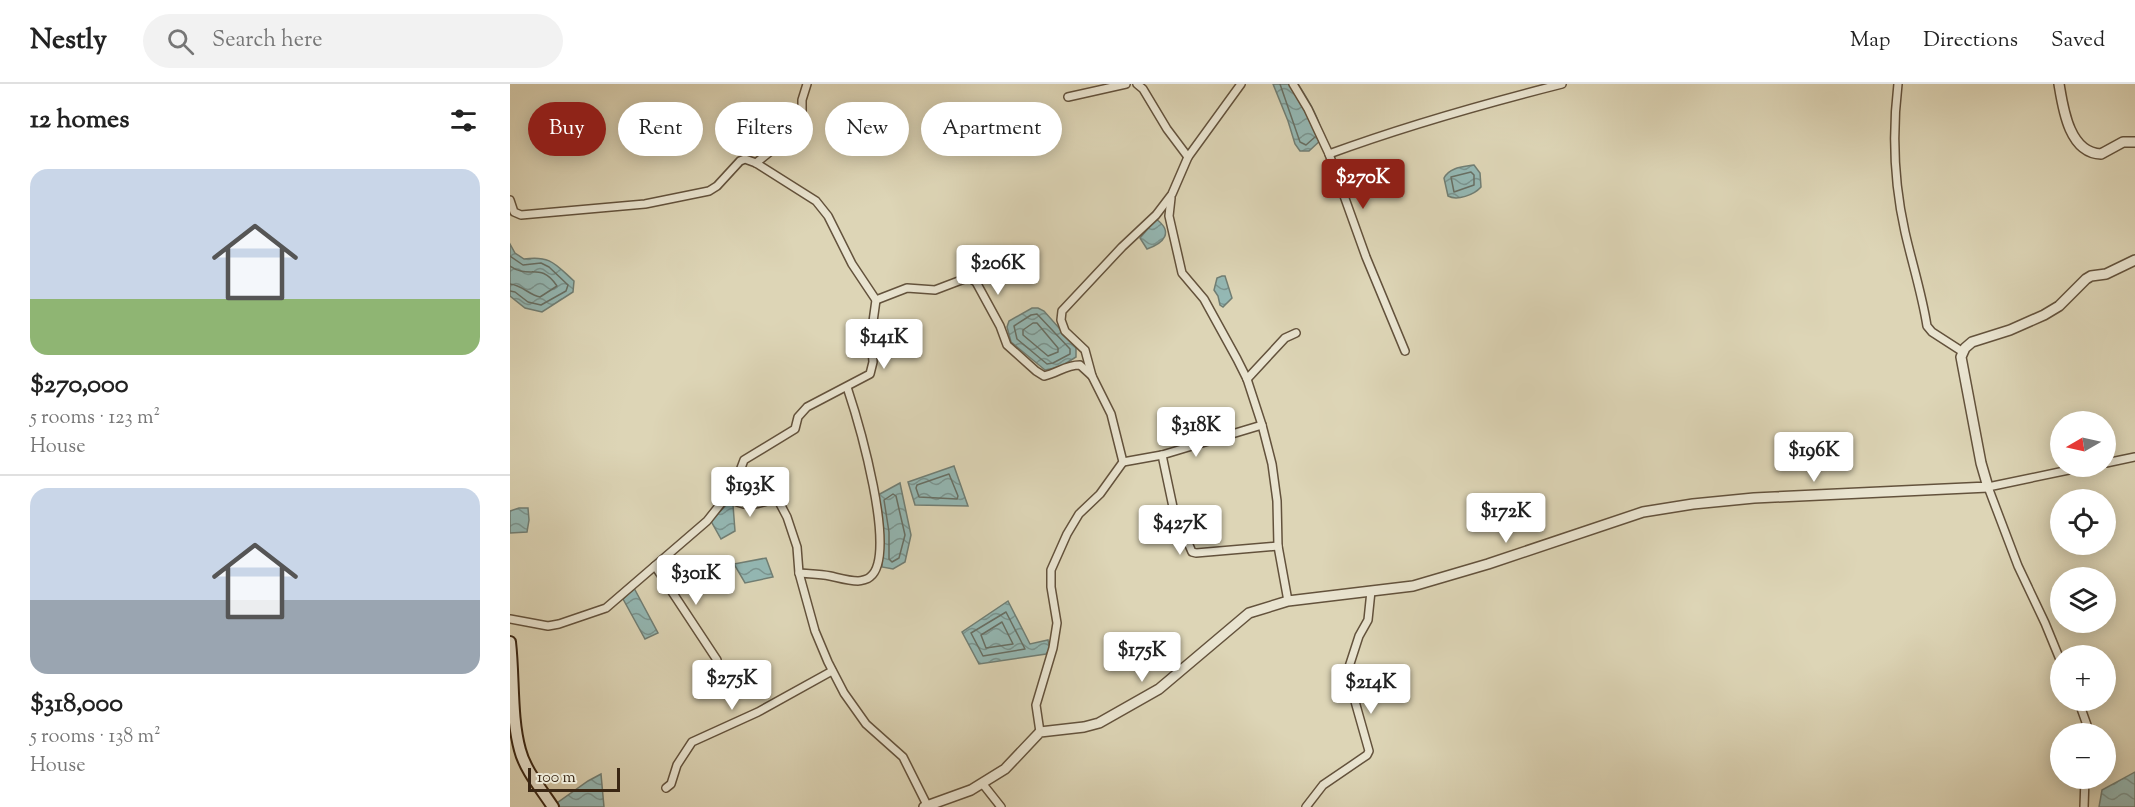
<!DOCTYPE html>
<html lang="en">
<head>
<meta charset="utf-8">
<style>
	:root { --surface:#fff; --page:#f2f2f2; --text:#222; --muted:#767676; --line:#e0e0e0; --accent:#8f2418 }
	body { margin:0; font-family:"Sorts Mill Goudy",serif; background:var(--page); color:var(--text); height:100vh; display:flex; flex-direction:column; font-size:22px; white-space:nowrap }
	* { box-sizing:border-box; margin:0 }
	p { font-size:20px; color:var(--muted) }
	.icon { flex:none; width:33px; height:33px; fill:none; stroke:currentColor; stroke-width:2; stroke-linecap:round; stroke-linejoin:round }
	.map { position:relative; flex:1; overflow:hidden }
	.side { display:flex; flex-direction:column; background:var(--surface); width:510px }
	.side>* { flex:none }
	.banner { position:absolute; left:18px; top:18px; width:570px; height:54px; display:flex; gap:12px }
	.needle { width:39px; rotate:261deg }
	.buttons { position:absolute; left:1540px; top:327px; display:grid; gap:12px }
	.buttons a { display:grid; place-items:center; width:66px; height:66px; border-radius:50%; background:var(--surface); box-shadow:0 3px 15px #0003; font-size:30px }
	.scale { position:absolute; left:18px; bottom:15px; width:92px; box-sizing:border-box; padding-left:6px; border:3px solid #3a2613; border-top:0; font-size:16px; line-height:21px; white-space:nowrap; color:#3a2613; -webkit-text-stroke:4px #e9e4d0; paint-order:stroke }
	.price { position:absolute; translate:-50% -51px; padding:0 14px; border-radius:6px; background:#fff; color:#222; font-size:20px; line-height:39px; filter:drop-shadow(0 2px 3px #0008) }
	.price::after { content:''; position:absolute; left:50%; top:36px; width:18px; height:14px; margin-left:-9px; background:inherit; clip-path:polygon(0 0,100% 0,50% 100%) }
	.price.current { background:var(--accent); color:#fff }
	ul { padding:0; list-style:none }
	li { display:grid; align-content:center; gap:12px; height:318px; padding:0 30px }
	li+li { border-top:2px solid var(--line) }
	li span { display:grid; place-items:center; height:186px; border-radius:18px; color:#555 }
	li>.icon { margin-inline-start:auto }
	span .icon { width:108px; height:108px; fill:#fffc; stroke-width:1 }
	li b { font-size:26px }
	h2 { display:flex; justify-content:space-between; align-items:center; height:72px; padding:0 30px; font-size:26px }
	.chip { padding:0 21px; border-radius:27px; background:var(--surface); box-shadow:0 3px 15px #0003; font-size:21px; line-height:54px }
	.chip.current { background:var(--accent); color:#fff }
	header { display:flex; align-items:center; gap:36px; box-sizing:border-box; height:84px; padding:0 30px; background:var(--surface); border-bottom:2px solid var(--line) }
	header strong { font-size:28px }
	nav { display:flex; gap:33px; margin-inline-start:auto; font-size:21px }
	.search { width:420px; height:54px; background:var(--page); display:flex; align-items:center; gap:15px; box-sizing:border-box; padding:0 21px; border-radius:33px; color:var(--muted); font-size:22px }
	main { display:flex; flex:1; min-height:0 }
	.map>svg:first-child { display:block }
	.water { fill:url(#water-waves); stroke:#707e74; stroke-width:1.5 }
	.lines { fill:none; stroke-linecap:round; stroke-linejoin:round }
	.shore { stroke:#676f64; stroke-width:1.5 }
	.minor-casing { stroke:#63523c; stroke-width:10 }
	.tertiary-casing { stroke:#63523c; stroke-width:12 }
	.secondary-casing { stroke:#3a2613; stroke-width:14 }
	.minor { stroke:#e9e4d0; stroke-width:7 }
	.tertiary { stroke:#e9e4d0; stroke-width:9 }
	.secondary { stroke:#e9e4d0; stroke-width:10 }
</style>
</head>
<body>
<header>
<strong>Nestly</strong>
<div class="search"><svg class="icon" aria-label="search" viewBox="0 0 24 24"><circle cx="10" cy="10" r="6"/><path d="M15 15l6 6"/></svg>Search here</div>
<nav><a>Map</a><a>Directions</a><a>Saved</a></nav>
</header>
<main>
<section class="side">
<h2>12 homes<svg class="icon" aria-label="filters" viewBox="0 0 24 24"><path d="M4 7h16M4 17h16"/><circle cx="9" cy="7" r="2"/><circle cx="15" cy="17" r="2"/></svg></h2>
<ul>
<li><span style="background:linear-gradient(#c9d6e8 70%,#8fb573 0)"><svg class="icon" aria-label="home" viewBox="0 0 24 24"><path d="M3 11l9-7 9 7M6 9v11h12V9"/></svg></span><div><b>$270,000</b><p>5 rooms · 123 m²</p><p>House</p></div></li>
<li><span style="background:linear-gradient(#c9d6e8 60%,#9aa5b1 0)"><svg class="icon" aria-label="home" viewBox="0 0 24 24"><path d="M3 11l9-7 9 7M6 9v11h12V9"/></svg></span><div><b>$318,000</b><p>5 rooms · 138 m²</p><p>House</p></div></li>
</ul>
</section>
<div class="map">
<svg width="1625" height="723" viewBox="0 0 1625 723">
	<defs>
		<pattern id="water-waves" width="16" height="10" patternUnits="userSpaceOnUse" patternTransform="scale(1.5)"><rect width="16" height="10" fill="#94b8b4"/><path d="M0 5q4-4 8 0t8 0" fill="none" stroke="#7a9591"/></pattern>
	</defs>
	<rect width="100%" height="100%" fill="#ddd5b6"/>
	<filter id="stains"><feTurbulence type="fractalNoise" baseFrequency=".00333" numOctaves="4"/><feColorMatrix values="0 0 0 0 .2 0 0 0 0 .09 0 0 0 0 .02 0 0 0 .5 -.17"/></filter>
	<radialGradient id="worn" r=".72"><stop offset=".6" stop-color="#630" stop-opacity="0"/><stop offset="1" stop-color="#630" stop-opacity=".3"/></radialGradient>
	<g class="water">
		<path d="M 763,0 L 788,0 C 797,14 813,39 812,55 L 799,67 L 790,67 L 785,60 L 778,37 Z"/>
		<path d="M 964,81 L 970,89 L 971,103 C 964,111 947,117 938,112 L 934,94 C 940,83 953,83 964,81 Z"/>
		<path d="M 646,135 C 664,148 654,159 637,165 L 630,154 Z"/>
		<path d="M 0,160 L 5,169 L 14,175 C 41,171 46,181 64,197 L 63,208 L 32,228 L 15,224 L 0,212 Z"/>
		<polygon points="712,192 715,192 722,214 713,223 710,221 708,212 704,206 707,194"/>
		<polygon points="522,224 528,224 534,227 566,263 566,273 550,283 535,286 501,258 497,243 499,237"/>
		<polygon points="444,382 458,422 405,421 398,398"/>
		<polygon points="390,399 401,451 395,478 383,485 372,483 373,448 368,411"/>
		<polygon points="219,418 223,421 225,447 211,455 201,437"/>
		<polygon points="9,424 18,424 19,436 17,448 0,449 0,427"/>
		<polygon points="256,474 263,493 235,499 224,480"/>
		<polygon points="124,504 148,549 135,555 113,515"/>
		<polygon points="498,517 520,560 538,556 540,565 536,570 469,580 452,548"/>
		<polygon points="1625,688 1625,723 1589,723 1592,706"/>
		<polygon points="91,690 94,723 50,723 47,719 78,697"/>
	</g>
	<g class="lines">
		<g class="shore">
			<polyline points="770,0 790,58 796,61 805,53"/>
			<polygon points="961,88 964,91 964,101 944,108 941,93"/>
			<polyline points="0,172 13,181 31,179 39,183 58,201 56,207 31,221 18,218 5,208 0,207"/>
			<path d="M 0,182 C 20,196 30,177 47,202 L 30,213 C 19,211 12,201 0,200"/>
			<polygon points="527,230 560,265 560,270 543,279 537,280 507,255 504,242 521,231"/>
			<polygon points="523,239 527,239 548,264 548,268 538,272 513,251 513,246"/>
			<polygon points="439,390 448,412 447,415 409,413 406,404 407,401"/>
			<polygon points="383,410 386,412 395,451 389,474 382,478 379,475 379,448 374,416"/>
			<polygon points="496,528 515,565 473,572 461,549"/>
			<polygon points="492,538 503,560 476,564 471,551"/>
		</g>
		<g class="minor-casing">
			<g id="minor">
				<polyline points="627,0 633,5 657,45 678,73"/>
				<polyline points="783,0 798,25 819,70 856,173 895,267"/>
				<path d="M 1388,0 C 1382,50 1384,99 1395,148 C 1402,179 1412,210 1417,242 L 1422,248 L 1453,268"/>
				<polyline points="558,13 616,0"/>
				<path d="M 819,70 C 895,42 973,20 1052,0"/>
				<polyline points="246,79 287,46 292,31 292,16 297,0"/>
				<polyline points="661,114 659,132 672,189 694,215 727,275 737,295 752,341 762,380 767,417 768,462 778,517"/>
				<polyline points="0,116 4,128 11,131 135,120 199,107 207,102 230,77 235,75 246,79 306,117 318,132 342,180 366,216 361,252 363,278 360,290 297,323 288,333 285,345 234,376 228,392 216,413 197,437 96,524 49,540 38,542 0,535"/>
				<path d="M 366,216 L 397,204 L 425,206 L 454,195 L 461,195 L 466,198 L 490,242 L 497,261 L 526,287 L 534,292 C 548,289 555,281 570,281 L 582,292"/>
				<polyline points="737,295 775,254 786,249"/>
				<polyline points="652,371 663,423 682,468 686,469 768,462"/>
				<polyline points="613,378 652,371 752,341"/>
				<polyline points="1596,379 1625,373"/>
				<path d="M 216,413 C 240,425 242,421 267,414 L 277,433 L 287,463 L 289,489 L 305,547 L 318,578 L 334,609 L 356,640 L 393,673 L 417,721"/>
				<polyline points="145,482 207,576"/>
				<path d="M 289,489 C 299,490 310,490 320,492 C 329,494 339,497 348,497 C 351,497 358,495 360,493 C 389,472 347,333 337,303"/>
				<polyline points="1551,578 1535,539 1508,482 1478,403 1578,382"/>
				<polyline points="1568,616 1577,641 1577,650"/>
				<polyline points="530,648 526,621 543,564 547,539 541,503 541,486 557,450 569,430 590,410 613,378 601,330 582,292 575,266 555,247 551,236 552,227 612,163 646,131 662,110 678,73 731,0"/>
				<polyline points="472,699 491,723"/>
				<polyline points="156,704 161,700 167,681 182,658 248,628 322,587"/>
				<polyline points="796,723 813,701 857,671 859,667 837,589 849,552 858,536 861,507"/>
				<polyline points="1574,723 1575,694"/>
			</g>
		</g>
		<g class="tertiary-casing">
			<g id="tertiary">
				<path d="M 1549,0 C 1553,24 1559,69 1591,70 L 1613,58 L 1625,58"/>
				<polyline points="414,723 461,706 495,685 530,648 574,643 589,639 649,605 739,529 778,517 903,502 978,480 1133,428 1183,420 1244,414 1478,403 1471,379 1451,273 1455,264 1462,258 1500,246 1534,231 1549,222 1576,195 1581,192 1596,190 1625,176"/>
			</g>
		</g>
		<g class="secondary-casing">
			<path id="secondary" d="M 0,558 C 4,592 1,634 10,666 C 15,686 32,706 43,723"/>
		</g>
		<use href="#minor" class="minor"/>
		<use href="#tertiary" class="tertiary"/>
		<use href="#secondary" class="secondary"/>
	</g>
	<rect width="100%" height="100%" filter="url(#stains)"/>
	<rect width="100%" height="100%" fill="url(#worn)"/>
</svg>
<div class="buttons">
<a><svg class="needle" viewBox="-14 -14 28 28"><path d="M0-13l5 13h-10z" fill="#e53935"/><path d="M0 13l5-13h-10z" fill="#767676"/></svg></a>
<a><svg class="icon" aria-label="locate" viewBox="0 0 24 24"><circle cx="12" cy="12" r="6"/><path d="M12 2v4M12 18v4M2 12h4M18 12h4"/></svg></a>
<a><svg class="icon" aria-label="layers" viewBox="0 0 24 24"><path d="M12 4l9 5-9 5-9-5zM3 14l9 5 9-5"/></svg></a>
<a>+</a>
<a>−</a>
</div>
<div class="scale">100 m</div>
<b class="price current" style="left:853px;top:126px">$270K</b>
<b class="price" style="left:488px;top:212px">$206K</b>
<b class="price" style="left:374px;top:286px">$141K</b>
<b class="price" style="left:686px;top:374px">$318K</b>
<b class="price" style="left:1304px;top:399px">$196K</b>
<b class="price" style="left:240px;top:434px">$193K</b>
<b class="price" style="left:996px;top:460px">$172K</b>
<b class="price" style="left:670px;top:472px">$427K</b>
<b class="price" style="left:186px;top:522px">$301K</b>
<b class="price" style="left:632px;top:599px">$175K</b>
<b class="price" style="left:222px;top:627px">$275K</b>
<b class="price" style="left:861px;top:631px">$214K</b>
<div class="banner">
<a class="chip current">Buy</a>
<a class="chip">Rent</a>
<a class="chip">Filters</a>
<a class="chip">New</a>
<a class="chip">Apartment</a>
</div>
</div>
</main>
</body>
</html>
